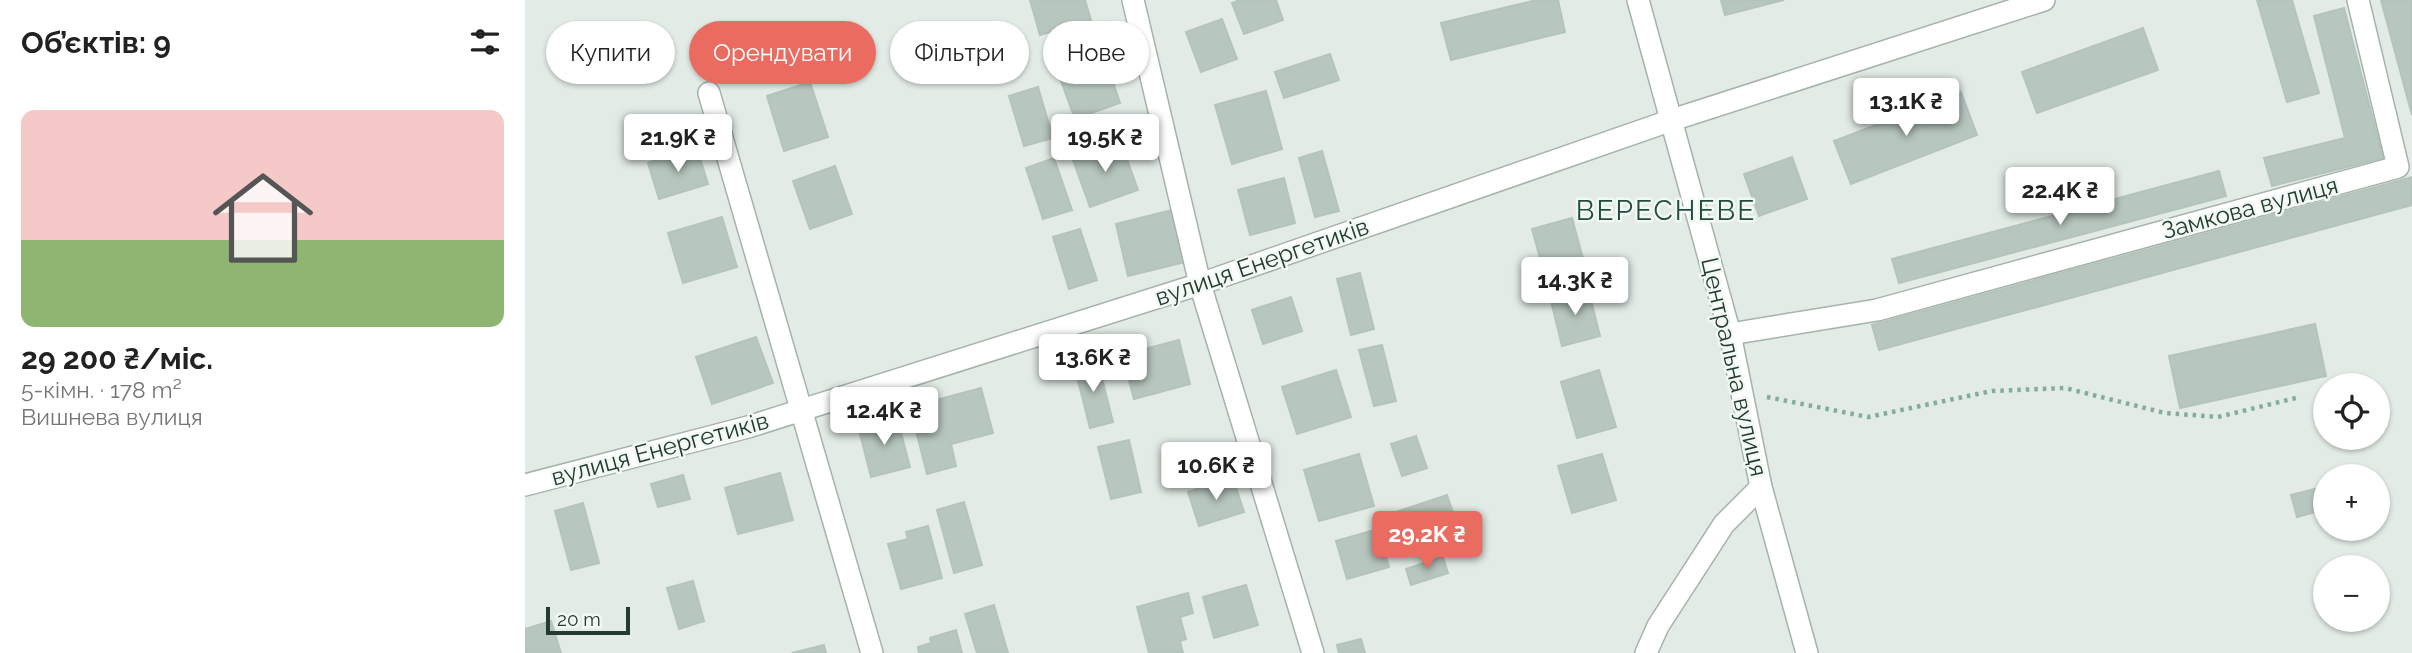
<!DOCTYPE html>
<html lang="uk">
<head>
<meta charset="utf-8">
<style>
	:root { --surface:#fff; --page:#f2f2f2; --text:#222; --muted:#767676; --line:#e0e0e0; --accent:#ea6c61 }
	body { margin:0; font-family:Raleway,sans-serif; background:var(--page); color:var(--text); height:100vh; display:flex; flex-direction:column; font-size:26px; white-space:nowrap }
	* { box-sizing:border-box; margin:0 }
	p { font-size:23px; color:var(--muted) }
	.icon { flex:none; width:38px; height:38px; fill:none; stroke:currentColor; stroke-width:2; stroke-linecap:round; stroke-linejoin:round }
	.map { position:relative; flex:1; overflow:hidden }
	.panel { display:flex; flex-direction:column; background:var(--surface); width:525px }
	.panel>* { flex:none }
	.banner { position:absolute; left:21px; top:21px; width:665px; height:63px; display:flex; gap:14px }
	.buttons { position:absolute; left:1788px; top:373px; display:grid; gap:14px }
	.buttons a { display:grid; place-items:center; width:77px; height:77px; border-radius:50%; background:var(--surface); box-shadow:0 2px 5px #0004; font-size:35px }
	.scale { position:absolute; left:21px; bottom:18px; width:84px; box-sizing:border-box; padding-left:7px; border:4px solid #233b31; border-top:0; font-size:19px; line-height:24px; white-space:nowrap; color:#233b31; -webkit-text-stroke:5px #f2f8f4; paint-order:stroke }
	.price { position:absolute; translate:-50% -60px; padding:0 16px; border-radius:7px; background:#fff; color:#222; font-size:23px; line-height:46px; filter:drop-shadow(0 2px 4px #0008) }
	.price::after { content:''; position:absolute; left:50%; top:42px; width:21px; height:16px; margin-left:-10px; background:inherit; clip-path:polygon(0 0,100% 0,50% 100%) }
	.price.active { background:var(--accent); color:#fff }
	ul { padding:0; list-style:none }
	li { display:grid; align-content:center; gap:14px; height:371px; padding:0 21px }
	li+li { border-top:2px solid var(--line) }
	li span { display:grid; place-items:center; height:217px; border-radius:14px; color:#555 }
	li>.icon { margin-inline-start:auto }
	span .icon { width:126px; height:126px; fill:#fffc; stroke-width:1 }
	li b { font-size:30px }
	h2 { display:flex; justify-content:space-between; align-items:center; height:84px; padding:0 21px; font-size:30px }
	.pill { padding:0 24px; border-radius:32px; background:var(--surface); box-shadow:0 2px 5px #0004; font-size:24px; line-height:63px }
	.pill.active { background:var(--accent); color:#fff }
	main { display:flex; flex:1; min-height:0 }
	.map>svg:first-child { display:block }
	.building { fill:#b7c6be; stroke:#b5c4bb; stroke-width:2 }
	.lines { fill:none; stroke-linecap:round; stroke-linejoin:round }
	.street-casing { stroke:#a5b3ab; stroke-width:24 }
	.path { stroke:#84ad99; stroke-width:4.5; stroke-dasharray:3.5 5; stroke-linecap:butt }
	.street { stroke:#fff; stroke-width:21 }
	.labels { text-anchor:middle; stroke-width:5; stroke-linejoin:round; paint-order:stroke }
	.street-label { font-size:24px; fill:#233b31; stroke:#f2f8f4 }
	.quarter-label { font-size:28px; letter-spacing:2px; fill:#204c3a; stroke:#f2f8f4 }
</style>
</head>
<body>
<main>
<section class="panel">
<h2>Об’єктів: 9<svg class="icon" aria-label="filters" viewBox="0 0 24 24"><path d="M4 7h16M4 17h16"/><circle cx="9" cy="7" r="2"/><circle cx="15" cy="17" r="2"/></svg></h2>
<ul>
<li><span style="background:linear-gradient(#f6c9c9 60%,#8fb573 0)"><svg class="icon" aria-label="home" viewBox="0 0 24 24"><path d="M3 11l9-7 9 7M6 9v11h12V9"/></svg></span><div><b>29 200 ₴/міс.</b><p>5-кімн. · 178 m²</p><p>Вишнева вулиця</p></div></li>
</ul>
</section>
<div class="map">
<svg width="1887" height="653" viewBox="0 0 1887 653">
	<rect width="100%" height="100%" fill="#e2ebe5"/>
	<g class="building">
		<polygon points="505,0 560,0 566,20 515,35"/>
		<polygon points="715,0 751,0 758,20 719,34 707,3"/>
		<polygon points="1012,0 1033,0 1040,32 926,60 916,23"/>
		<polygon points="1196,0 1259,0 1200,15"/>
		<polygon points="1732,0 1767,0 1794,93 1762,102"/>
		<polygon points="1856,0 1887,0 1887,115"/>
		<polygon points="1819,8 1858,158 1747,186 1739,158 1820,138 1789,16"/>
		<polygon points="697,19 712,59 676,72 661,32"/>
		<polygon points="1618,28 1633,70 1512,113 1497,72"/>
		<polygon points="805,54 814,80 759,98 750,72"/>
		<polygon points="581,61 595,103 550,119 535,78"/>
		<polygon points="285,82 303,137 259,151 242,96"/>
		<polygon points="513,87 528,138 499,146 484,96"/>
		<polygon points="741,91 757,149 707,164 690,105"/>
		<polygon points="1436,92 1452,135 1326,184 1309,141"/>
		<polygon points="595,140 613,190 565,207 547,157"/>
		<polygon points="172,148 183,184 134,199 123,163"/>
		<polygon points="797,151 814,211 790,217 774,158"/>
		<polygon points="1267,157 1282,199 1234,216 1219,174"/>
		<polygon points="529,158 547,210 518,219 501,168"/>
		<polygon points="310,166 327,214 285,229 268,181"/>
		<polygon points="1694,171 1701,196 1374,283 1367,259"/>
		<polygon points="1887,177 1887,205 1354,350 1347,325"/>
		<polygon points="759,178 770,223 725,235 713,190"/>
		<polygon points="647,210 660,262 603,276 591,224"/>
		<polygon points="197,217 212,267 158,283 143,233"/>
		<polygon points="1047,218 1060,266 1020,276 1007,229"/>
		<polygon points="555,229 572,280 544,289 528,237"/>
		<polygon points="835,273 849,329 826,335 812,279"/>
		<polygon points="1063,288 1075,336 1037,346 1025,297"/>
		<polygon points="766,297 777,331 738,344 727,310"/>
		<polygon points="1790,324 1801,376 1655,408 1644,356"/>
		<polygon points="231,337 248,383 187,404 171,357"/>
		<polygon points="654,340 665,384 609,399 597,355"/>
		<polygon points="857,345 871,401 849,406 834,350"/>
		<polygon points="572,359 588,422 565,428 549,365"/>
		<polygon points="811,370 826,417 772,434 757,387"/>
		<polygon points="1074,370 1091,427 1052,438 1036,382"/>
		<polygon points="456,388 468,433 426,444 431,466 402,474 385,407"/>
		<polygon points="371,414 385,467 346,477 334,430 351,425 350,420"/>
		<polygon points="891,436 902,468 877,476 866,444"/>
		<polygon points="604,440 616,492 586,499 573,447"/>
		<polygon points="834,454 849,506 794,521 779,470"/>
		<polygon points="1077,454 1091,500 1047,513 1033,466"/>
		<polygon points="255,473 268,520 213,534 200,488"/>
		<polygon points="158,475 165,499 133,507 126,484"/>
		<polygon points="708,478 719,512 674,526 663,492"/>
		<polygon points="1801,486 1801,509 1772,517 1766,495"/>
		<polygon points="922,495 931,521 873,540 865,514"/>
		<polygon points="439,502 457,565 429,573 412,510"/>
		<polygon points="58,503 74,563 46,570 30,511"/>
		<polygon points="403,526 417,578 376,589 363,544 383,539 381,532"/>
		<polygon points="853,529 864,567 822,579 811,541"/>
		<polygon points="918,557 923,573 886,585 881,569"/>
		<polygon points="168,581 179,621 154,629 142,588"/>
		<polygon points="721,585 733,625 689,638 678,597"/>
		<polygon points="663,593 668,613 655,617 661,639 655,641 658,653 624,653 612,607"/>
		<polygon points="469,605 483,653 452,653 440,614"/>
		<polygon points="26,621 36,653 0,653 0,629"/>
		<polygon points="431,630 437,653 394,653 393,647 406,643 405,638"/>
		<polygon points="836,639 840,653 814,653 812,645"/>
		<polygon points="299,645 301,653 267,653"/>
	</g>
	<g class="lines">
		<g class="street-casing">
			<g id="street">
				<polyline points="608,0 675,284 788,653"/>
				<polyline points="1113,0 1205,334 1236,487 1282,653"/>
				<polyline points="184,93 347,653"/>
				<polyline points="1205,334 1352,310 1873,167 1833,0"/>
				<polyline points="0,485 223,427 675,284 1147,120 1519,0"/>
				<polyline points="1121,653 1133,626 1199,524 1236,487"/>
			</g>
		</g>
		<polyline class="path" points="1242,397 1343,417 1467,391 1540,388 1640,413 1693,417 1775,397"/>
		<use href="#street" class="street"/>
	</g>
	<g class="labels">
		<g class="street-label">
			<text transform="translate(1725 208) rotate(-15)" y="8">Замкова вулиця</text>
			<text transform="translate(737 262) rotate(-19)" y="8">вулиця Енергетиків</text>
			<text transform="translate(1209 367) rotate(77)" y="8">Центральна вулиця</text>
			<text transform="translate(135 449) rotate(-15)" y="8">вулиця Енергетиків</text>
		</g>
		<g class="quarter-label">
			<text x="1141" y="220">ВЕРЕСНЕВЕ</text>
		</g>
	</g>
</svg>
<div class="buttons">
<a><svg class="icon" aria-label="locate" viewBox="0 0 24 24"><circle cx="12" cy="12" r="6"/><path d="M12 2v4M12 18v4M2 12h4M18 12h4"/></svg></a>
<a>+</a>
<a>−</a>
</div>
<div class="scale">20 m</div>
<b class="price" style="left:1381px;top:138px">13.1K ₴</b>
<b class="price" style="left:153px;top:174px">21.9K ₴</b>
<b class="price" style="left:580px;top:174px">19.5K ₴</b>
<b class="price" style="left:1535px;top:227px">22.4K ₴</b>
<b class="price" style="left:1050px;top:317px">14.3K ₴</b>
<b class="price" style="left:568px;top:394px">13.6K ₴</b>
<b class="price" style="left:359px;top:447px">12.4K ₴</b>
<b class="price" style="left:691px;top:502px">10.6K ₴</b>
<b class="price active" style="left:902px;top:571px">29.2K ₴</b>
<div class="banner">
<a class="pill">Купити</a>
<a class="pill active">Орендувати</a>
<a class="pill">Фільтри</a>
<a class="pill">Нове</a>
</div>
</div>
</main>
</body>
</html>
